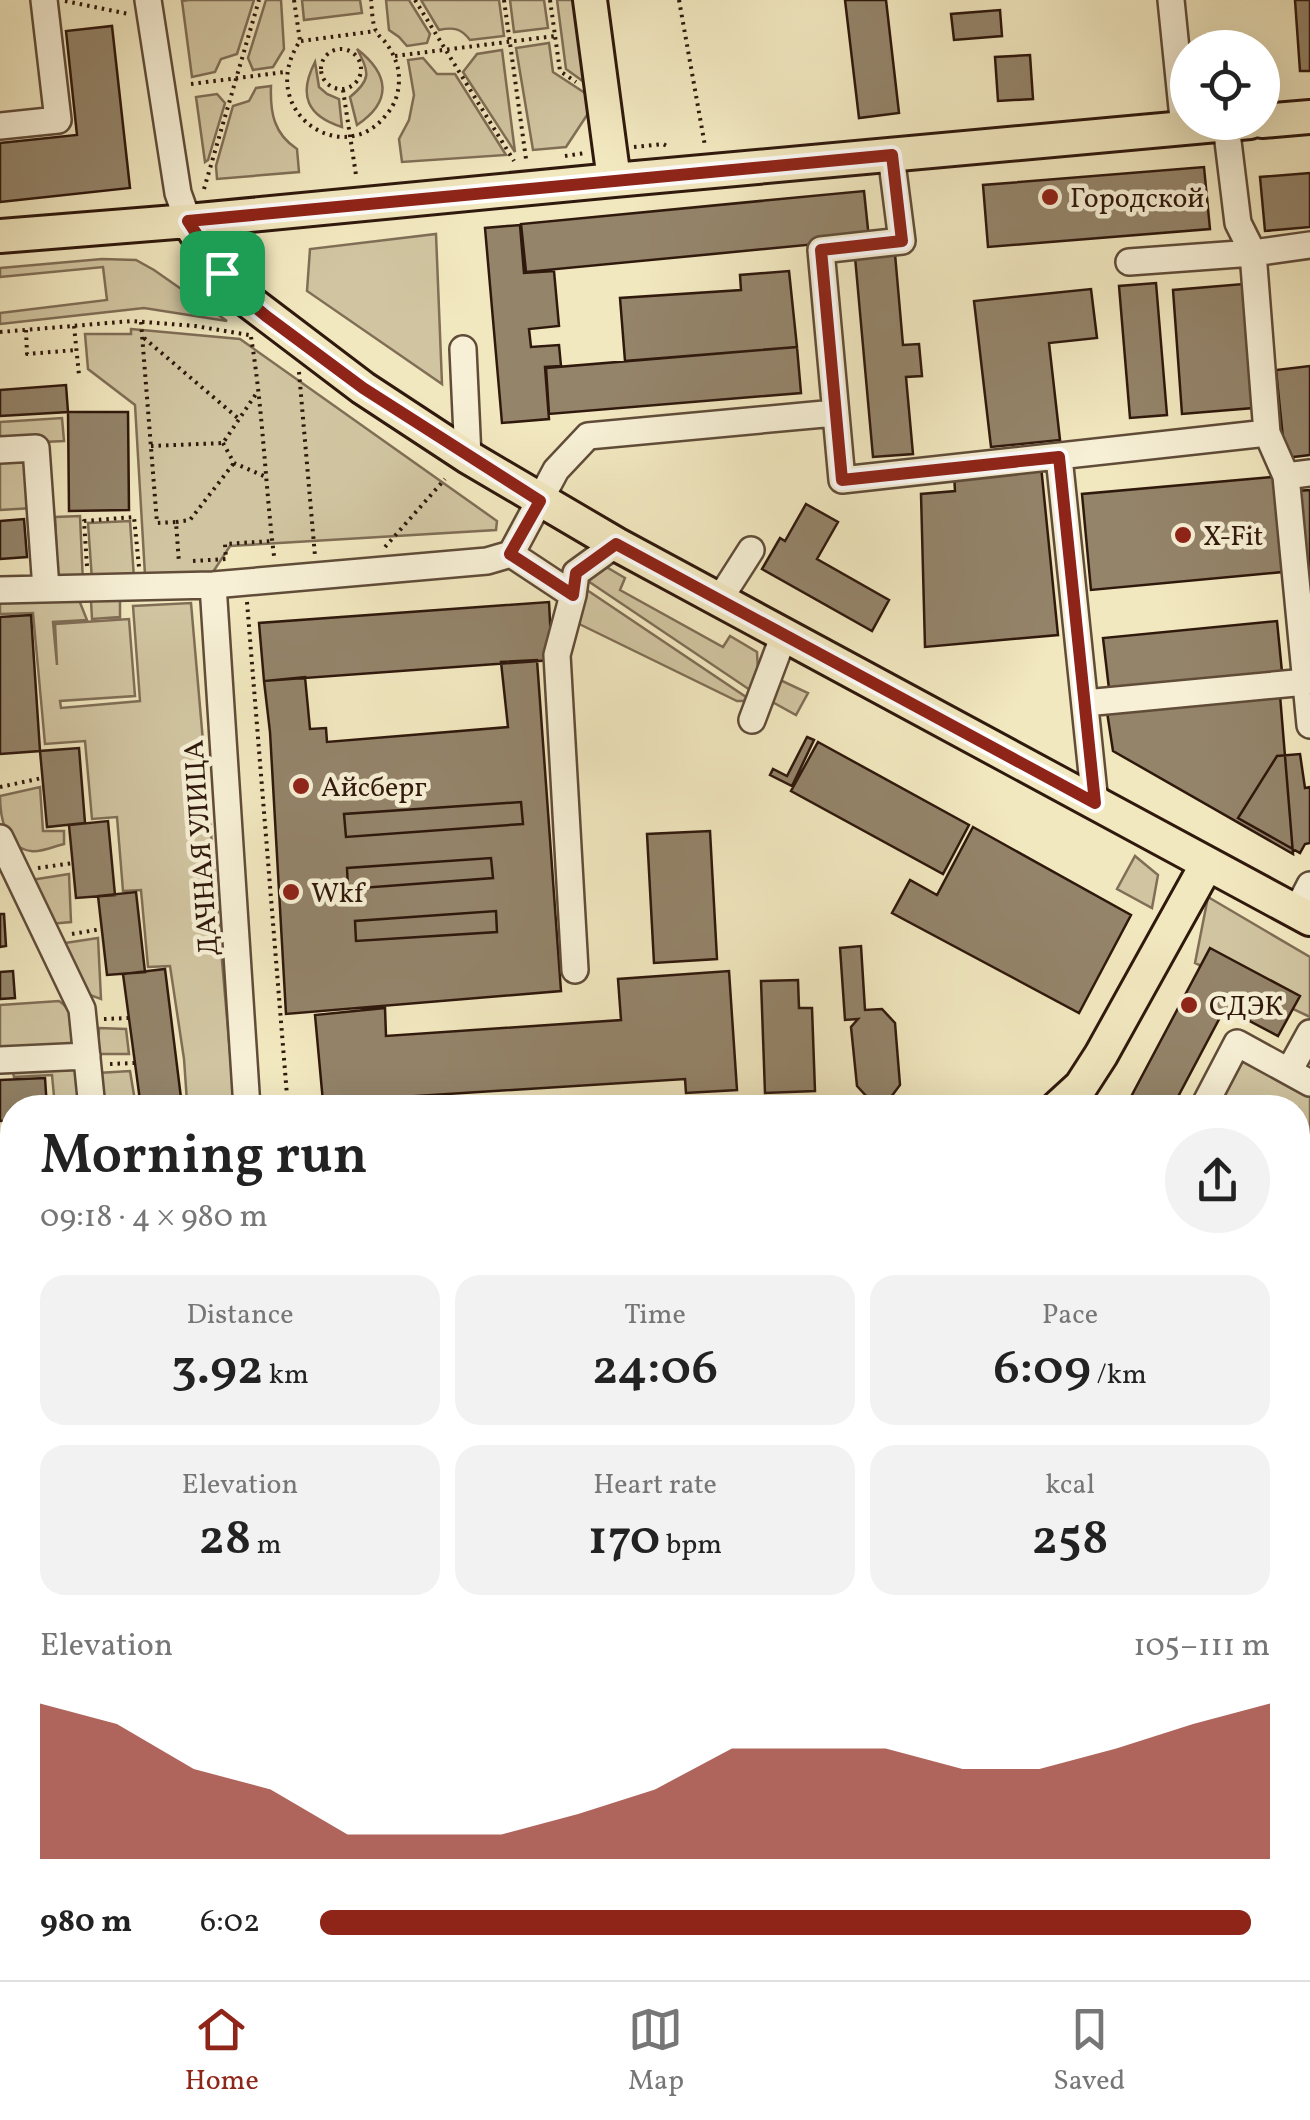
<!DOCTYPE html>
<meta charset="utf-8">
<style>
body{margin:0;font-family:Vollkorn,serif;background:#f2f2f2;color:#222;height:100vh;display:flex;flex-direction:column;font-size:38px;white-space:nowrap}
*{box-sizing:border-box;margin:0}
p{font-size:32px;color:#767676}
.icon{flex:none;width:55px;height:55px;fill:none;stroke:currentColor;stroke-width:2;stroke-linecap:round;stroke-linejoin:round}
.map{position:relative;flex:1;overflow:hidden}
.side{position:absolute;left:0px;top:1095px;width:1310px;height:885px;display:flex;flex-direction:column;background:#fff;border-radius:40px 40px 0 0;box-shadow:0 10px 40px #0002}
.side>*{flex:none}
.tools{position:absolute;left:1170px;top:30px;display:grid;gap:20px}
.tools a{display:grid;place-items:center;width:110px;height:110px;border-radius:50%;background:#fff;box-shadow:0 10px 40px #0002;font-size:50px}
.pin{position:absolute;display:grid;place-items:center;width:85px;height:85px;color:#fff;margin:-42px;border-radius:20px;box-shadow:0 5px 15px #0006}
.round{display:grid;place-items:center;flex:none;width:105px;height:105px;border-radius:52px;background:#f2f2f2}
.overview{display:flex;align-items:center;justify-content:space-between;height:170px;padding:0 40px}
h1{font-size:55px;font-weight:600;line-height:75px}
.stats{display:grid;grid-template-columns:repeat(3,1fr);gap:15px;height:170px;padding:10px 40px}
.stats div{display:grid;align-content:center;border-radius:25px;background:#f2f2f2;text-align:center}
.stats b{font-size:50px;font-weight:600}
.stats small{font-size:28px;font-weight:400}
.stats p{font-size:28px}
.chart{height:280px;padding:20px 40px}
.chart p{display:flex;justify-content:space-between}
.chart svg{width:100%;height:180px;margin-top:10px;fill:#8f2418;opacity:.7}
ul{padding:0 40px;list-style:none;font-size:32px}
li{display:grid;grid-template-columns:160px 120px 1fr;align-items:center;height:75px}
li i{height:25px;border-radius:12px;background:#8f2418}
.menu{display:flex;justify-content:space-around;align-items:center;height:140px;border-top:2px solid #e0e0e0;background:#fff;font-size:28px;color:#767676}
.menu a{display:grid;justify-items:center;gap:5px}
.menu .selected{color:#8f2418}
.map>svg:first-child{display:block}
</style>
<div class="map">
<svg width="1310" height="1980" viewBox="0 0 1310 1980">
<rect width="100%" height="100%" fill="#f2e8c0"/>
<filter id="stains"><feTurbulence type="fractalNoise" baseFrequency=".002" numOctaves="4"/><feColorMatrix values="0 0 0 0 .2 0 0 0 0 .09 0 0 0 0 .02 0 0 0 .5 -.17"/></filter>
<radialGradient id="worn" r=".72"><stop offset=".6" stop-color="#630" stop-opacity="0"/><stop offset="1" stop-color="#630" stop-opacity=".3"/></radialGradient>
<path fill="#d1c5a1" stroke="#806e56" stroke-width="2.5" d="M189 0H254L237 54 221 59 215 72 192 77 182 1Z
M266 0H281L284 49 273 67 253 70 248 58Z
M302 0H360L362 13 304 20Z
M386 0H409L430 34 427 43 407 46 399 37 389 30Z
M421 0H499L504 36 470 40C461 28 453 27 439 30Z
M510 0H544L548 28 514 32Z
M557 0H581L591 87 566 69Z
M549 43 553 72 588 95 591 109 566 147 533 150 516 48Z
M357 49C389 74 393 101 357 125L350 97C371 80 370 72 357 49Z
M502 50 515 152 463 72 477 54Z
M423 58 437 74H455L506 155 402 162 399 139 409 120 414 95 408 60Z
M315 62 319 87 327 94 339 99 342 127C307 116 298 95 315 62Z
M271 86C270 113 274 134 297 149L299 172 217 179 216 166 233 106 249 101 256 88Z
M217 94 225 103 208 160 205 162 196 97Z
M436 234 442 384 307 291 310 249Z
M102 259 136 260 154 270 227 321 144 308 0 324V313L107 300 103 267 0 277V268Z
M131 329 240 339 497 521 496 530 230 546 213 572 145 575 135 405 88 369 85 334H131Z
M62 418 64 441 0 444V422Z
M30 457 33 508 0 510V459Z
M80 516 83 583 58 584 55 517Z
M130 521 134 578 92 580 88 523Z
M601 568H608L625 578 620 590 723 647 730 636 757 652 758 672 750 690 585 579Z
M584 588 746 697 744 701H737L571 620Z
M120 599V617L92 619 91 601Z
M0 600H79L87 620 53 622 57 665 55 624 129 619 135 696 60 701 61 708 140 701 133 606 191 603 234 1099 187 1102 184 1059 170 966 148 967 141 890 123 891 117 817 92 819 85 741 45 744 33 613 0 614Z
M778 679 808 693 796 715 767 699Z
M40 787 43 831H64V844C55 846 40 853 31 851 5 848 0 816 0 796Z
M1135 856 1158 875 1152 908 1117 889Z
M69 874 71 922 50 924 31 880Z
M1208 897 1310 957V1017L1195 963Z
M98 938 101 999 84 993 65 943Z
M59 1001C76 1012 74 1027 73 1046L0 1050V1005Z
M99 1028 126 1029 129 1054H98Z
M1240 1057 1310 1094V1143L1304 1154 1298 1150V1108H1218L1214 1105Z
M11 1064H79L86 1107H55L52 1075 14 1077Z
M130 1071 136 1107H104L98 1073Z
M12 1239V1306H3L0 1240Z
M12 1330V1419L1 1420 0 1331Z
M0 1545 12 1566V1604L0 1584Z
M0 1795H12V1835H0Z
M1298 1840H1310V1893L1298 1894Z
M12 1913V1964L0 1965V1914Z
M774 1969 785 1974 791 1980H590Z"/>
<path fill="#94846a" stroke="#2f180c" stroke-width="2.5" d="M845 0H886L899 113 859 118Z
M1295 0H1310V71H1300Z
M1000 10 1002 36 954 40 951 14Z
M112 26 130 188 0 202V143L77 135 66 31Z
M1030 55 1033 99 998 101 995 57Z
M1204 167 1210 229 988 247 983 185Z
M1310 173V227L1265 231 1260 177Z
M864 191 869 239 526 272 521 224Z
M520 225 524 273 554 271 559 326 529 329 531 347 559 345 561 366 545 367 549 419 502 423 485 228Z
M895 254 903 345 919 344 922 376 906 377 913 454 873 457 855 257Z
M789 271 797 347 625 361 620 298 741 290 740 275Z
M1156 283 1167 415 1130 418 1119 286Z
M1243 284 1253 408 1182 414 1173 290Z
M1091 289 1097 338 1049 343 1060 440 991 447 974 301Z
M797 347 801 393 549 414 546 368Z
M1310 366V455L1285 458 1276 370Z
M66 385 68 412 0 416V390Z
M68 412H128L129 510 69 511Z
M1041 466 1058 635 925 647 921 494 955 491 954 474Z
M1273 477 1282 572 1091 590 1082 494Z
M1310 490V632L1297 491Z
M806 504 838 522 817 559 889 600 872 631 762 569 780 538 785 541Z
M24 519 27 557 0 559V521Z
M549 602 552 660 264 681 259 623Z
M31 615 40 751 0 754V617Z
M1277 621 1282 672 1109 689 1103 638Z
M537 660 561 991 286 1014 270 732 264 681 305 677 310 729 326 728 327 742 508 727 501 662Z
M1280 695 1293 854 1113 751 1107 712Z
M807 737 814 740 792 786 770 775 773 769 787 776Z
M818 742 969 825 943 874 791 791Z
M79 748 85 823 47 827 40 751Z
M1300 754 1305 788 1310 787V843L1305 844 1300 853 1238 818 1277 756Z
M521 802 523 824 346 837 344 814Z
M108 821 115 895 76 898 69 825Z
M973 827 1131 915 1079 1013 892 913 910 880 937 895Z
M710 831 717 959 654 963 647 834Z
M491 858 493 878 348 889 347 868Z
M136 892 145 972 107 975 98 896Z
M496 911 497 932 356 941 355 921Z
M0 914H4L6 946 0 947Z
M861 946 865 1010 882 1009 895 1023 900 1085 891 1097 869 1099 857 1086 851 1027 858 1019 845 1020 840 948Z
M1210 948 1300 996 1278 1036 1225 1008 1172 1108H1125Z
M165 969 182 1106 141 1108 123 974Z
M13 971 15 998 0 999V972Z
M729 971 737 1090 686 1093 685 1079 323 1102 315 1015 385 1008 386 1036 621 1020 618 979Z
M798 980 799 1008H812L815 1091 765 1093 761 981Z
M45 1078 47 1108H12V1120L0 1121V1080Z
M1298 1177 1310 1184V1190L1298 1214Z
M1298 1237 1310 1243V1274L1298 1267Z
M1310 1281V1315L1298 1308Z
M1310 1404V1458L1298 1459V1405Z
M1310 1563V1607L1298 1608V1564Z
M1310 1792V1827H1298V1793Z
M12 1865V1908H0V1866Z"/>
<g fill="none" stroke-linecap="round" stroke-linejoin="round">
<g stroke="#604c39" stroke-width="30">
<path id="minor" d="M148 0 178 193 188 221
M1171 0 1184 128
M0 126 58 120 44 0
M891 155 902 241 821 250 842 480 1267 433 1286 476 1310 473
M1129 262 1253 253 1238 223 1226 125
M463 349 468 457
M1267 433 1253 253 1310 245
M0 450 36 448 46 589
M1059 457 1095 803
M1286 476 1310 725
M511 554 573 595
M213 585 247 1108
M0 590 213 585 487 561 511 554 556 470 588 436 835 413
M719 600 751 550
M1085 703 1306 682
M752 720 784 635
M0 838 82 1009 92 1108
M1296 912 1310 885
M575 970 557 655 573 595 576 573 616 544
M0 1060 87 1056
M1289 1071 1310 1033
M1203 1108 1237 1043 1310 1083
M1298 1160 1310 1167
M0 1336 12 1335
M1298 1491 1310 1490
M0 1499 12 1533
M1298 1543 1310 1542
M1298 1640 1310 1639
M1298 1737 1310 1727
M0 1839H12
M1298 1924 1310 1923
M140 1968 141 1980
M810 1968 811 1980
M273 1980 566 1968"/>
</g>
<g stroke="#2f180c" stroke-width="38">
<path id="major" d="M590 0 614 180
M1262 121 1310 117
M188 221 222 273 247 300 363 388 468 457 616 544 1310 919
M0 236 188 221 614 180 1250 122
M1057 1108 1081 1086 1101 1055 1207 864
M0 1185 12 1184"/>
</g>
<path stroke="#2f180c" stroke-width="4" stroke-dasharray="2.5 5" stroke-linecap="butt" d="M294 0 300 41C254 110 343 171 386 115 395 105 399 93 399 79 399 66 394 54 386 43 383 39 378 36 376 31 372 23 372 9 371 0
M415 0 514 161
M504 0 526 159
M550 0 560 71 576 82
M679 0 705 146
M65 1 129 14
M301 41 376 31
M321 69a20 20 0 1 1 40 0a20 20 0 1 1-40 0Z
M395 56 555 36
M191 84 285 72
M343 90 356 175
M634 147 663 144 669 147
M565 156 585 153
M204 189 259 0
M141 322 157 523 176 522 179 563
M74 326 79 375
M26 330 27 354 76 350
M0 332 132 321 195 326 249 335
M251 337C263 410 265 483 274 556
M144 338 239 419
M299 372 315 556
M223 443 234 463 264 476
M151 446 223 443 258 391
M176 522 190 520 234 463
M385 547 445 479
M193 561 226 559 225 544 272 541
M87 566 84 521 134 517 139 567
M247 602 288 1108
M0 787 42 778
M38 868 73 863
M72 934 102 929
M104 1019 129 1018
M110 1064 135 1063
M1104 1108 1106 1105
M0 1149 12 1148
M0 1225 12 1224
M0 1428 12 1427
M946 1968 948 1980
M229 1980V1968
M842 1980 947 1973"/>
<use href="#minor" stroke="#f7f0d6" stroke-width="25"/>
<use href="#major" stroke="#f2e8c0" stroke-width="32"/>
<path stroke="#2f180c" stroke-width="2.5" d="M1148 1979 1310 1969
M963 1980 1162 1968"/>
</g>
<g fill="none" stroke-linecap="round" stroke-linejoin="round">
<g stroke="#fff" stroke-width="20">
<path id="route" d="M892 155 902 241 821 250 842 480 1059 457 1095 803 616 544 576 573 573 595 510 554 540 501 363 388 266 316 247 300 222 273 188 221Z"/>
</g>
<use href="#route" stroke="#8f2418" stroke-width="12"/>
</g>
<g fill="#8f2418" stroke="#f7f0d6" stroke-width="4">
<circle cx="1050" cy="197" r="10"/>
<circle cx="1183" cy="535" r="10"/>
<circle cx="301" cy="786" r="10"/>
<circle cx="291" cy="892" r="10"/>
<circle cx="1189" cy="1005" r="10"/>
</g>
<g text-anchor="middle" stroke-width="9" stroke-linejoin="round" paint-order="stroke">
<g font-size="28" fill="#2f180c" stroke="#f7f0d6" text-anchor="start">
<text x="1070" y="207">Городской</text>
<text x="1203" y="545">X-Fit</text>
<text x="321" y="796">Айсберг</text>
<text x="311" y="902">Wkf</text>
<text x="1209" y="1015">СДЭК</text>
</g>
<g font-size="28" fill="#2f180c" stroke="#f7f0d6">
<text transform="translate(200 848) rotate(-94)" y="10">ДАЧНАЯ УЛИЦА</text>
</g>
</g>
<rect width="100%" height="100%" filter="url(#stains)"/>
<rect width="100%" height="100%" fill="url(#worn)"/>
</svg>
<div class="tools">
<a><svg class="icon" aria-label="locate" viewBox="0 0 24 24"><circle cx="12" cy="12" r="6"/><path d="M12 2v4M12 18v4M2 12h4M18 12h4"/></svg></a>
</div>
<div class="pin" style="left:222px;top:273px;background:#1e9e55"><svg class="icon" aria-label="arrive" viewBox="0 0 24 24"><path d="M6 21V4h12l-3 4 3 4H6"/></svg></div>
<section class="side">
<div class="overview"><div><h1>Morning run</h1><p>09:18 · 4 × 980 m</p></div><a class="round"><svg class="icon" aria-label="share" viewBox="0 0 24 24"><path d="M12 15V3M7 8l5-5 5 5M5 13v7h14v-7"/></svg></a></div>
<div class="stats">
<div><p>Distance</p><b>3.92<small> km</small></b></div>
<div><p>Time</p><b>24:06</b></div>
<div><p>Pace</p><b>6:09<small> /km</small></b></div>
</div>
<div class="stats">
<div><p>Elevation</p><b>28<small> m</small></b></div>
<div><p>Heart rate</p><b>170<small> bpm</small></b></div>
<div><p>kcal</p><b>258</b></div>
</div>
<div class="chart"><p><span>Elevation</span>105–111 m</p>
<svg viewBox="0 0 160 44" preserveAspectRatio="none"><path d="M0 44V6L10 11L20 22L30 27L40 38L50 38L60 38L70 33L80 27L90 17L100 17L110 17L120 22L130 22L140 17L150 11L160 6V44z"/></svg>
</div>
<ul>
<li><b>980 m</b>6:02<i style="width:98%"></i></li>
</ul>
</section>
</div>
<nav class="menu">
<a class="selected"><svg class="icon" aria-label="home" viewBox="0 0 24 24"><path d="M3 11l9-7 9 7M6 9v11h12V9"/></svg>Home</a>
<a><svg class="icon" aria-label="map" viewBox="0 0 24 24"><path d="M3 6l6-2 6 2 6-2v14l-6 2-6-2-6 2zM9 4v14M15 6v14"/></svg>Map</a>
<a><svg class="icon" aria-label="saved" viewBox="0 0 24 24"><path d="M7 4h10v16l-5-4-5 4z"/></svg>Saved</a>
</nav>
